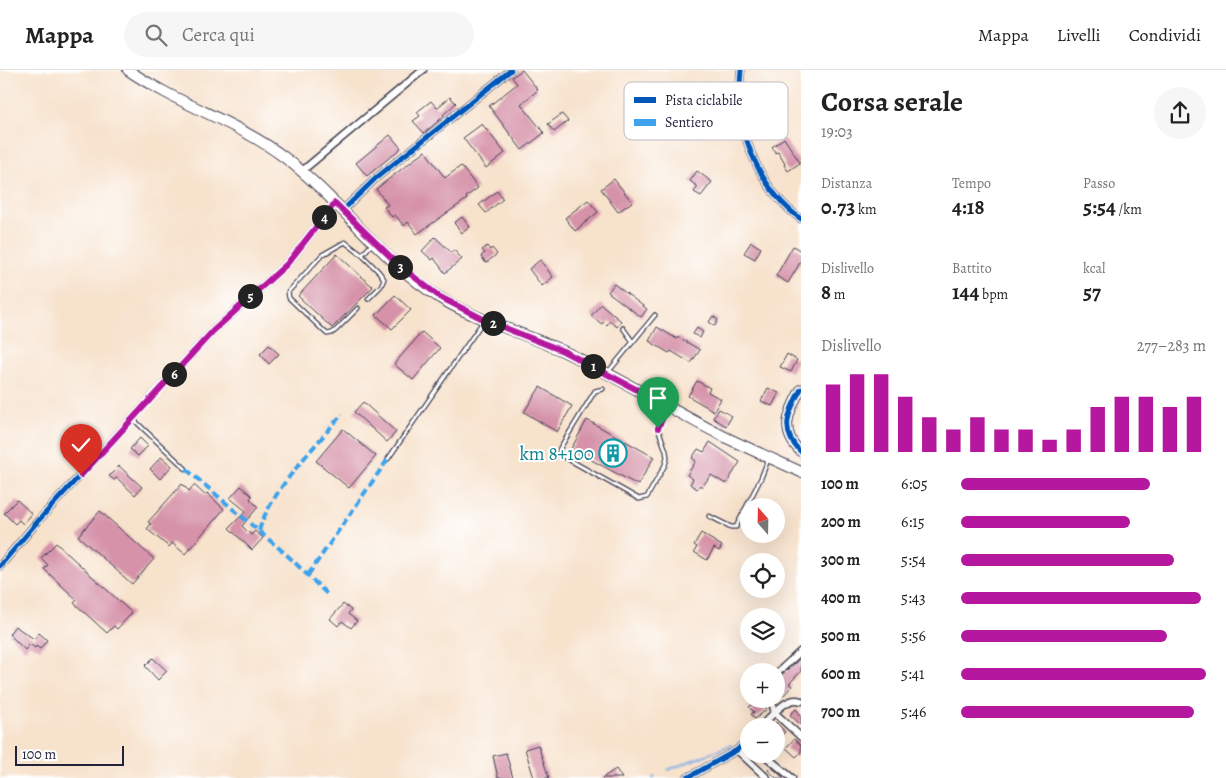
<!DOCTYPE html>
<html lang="it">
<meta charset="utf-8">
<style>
body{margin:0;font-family:Alegreya,serif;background:#f6f6f6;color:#222;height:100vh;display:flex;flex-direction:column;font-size:19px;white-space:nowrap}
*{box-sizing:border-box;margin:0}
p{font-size:16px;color:#767676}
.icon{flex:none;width:28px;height:28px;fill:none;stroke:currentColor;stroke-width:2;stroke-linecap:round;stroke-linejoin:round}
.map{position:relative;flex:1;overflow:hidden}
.side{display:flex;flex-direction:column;background:#fff;width:425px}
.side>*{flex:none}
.needle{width:32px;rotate:340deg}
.controls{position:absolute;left:740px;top:428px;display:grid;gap:10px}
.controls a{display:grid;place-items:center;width:45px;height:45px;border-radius:50%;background:#fff;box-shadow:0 5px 20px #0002;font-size:25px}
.scale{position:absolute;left:15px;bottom:12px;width:109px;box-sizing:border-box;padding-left:5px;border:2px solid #22223b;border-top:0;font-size:14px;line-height:18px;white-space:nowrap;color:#22223b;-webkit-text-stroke:4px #fff;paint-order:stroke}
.pin{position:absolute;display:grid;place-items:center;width:42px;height:42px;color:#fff;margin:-51px -21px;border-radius:50% 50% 50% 0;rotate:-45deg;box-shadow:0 0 5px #0007}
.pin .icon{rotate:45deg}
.km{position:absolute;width:25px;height:25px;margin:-12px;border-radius:50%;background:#222;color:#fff;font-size:14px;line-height:25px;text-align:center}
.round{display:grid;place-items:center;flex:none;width:52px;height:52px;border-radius:26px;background:#f6f6f6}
.head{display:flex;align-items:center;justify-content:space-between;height:85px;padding:0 20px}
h1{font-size:28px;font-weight:700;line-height:38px}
.figures{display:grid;grid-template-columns:repeat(3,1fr);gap:8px;height:85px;padding:5px 20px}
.figures div{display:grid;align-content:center}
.figures b{font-size:21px;font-weight:700}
.figures small{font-size:14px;font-weight:400}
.figures p{font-size:14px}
.chart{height:140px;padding:10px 20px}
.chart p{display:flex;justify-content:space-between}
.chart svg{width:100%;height:90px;margin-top:5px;stroke:#b5179e;stroke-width:6}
ul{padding:0 20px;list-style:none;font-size:16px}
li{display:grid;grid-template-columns:80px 60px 1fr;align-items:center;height:38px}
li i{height:12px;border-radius:6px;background:#b5179e}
header{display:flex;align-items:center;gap:30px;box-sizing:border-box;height:70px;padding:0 25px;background:#fff;border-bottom:1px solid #e0e0e0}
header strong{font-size:24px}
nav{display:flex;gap:28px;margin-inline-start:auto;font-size:18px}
.search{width:350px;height:45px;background:#f6f6f6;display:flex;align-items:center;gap:12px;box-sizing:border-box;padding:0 18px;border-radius:28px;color:#767676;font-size:19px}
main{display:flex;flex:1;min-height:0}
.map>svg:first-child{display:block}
</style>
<header>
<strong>Mappa</strong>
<div class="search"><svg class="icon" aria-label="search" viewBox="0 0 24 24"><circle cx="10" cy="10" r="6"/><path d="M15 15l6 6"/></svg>Cerca qui</div>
<nav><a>Mappa</a><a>Livelli</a><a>Condividi</a></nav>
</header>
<main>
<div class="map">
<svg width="801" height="708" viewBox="0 0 801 708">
<rect width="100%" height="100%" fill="#fff"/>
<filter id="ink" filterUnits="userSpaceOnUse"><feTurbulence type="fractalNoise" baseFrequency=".02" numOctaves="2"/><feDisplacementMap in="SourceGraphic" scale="10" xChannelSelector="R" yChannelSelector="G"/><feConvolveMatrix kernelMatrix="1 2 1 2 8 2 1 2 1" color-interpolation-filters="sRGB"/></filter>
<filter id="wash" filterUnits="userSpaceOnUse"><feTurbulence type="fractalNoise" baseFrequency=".0096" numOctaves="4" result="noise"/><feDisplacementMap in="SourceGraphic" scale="20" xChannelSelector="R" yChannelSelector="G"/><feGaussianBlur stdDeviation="1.12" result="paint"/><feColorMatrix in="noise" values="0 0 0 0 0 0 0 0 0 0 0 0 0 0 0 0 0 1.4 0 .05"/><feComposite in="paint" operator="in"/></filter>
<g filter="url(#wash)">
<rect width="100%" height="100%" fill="#f7e2cc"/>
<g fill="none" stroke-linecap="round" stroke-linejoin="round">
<path stroke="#7bade6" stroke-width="2" d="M668 700 731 675
M653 708 654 707"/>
</g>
<g id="blocks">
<path fill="#d592a9" d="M522 0 538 20 521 34 544 63 522 80 489 36 517 14 512 7Z
M450 27 456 33 443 45 444 46 424 63 413 51 420 46 417 42 431 31 437 38Z
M562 44 568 51 554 62 548 54Z
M482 54 505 83 486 98 463 68Z
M390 65 401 78 367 106 356 93Z
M784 68 800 93 788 101 784 95 785 94 778 82 776 83 772 77Z
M425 81 445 108 461 96 478 118 466 127 467 129 417 164 408 152 404 156 395 145 392 147 384 137 388 135 376 119Z
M697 101 712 112 701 126 694 122 698 117 690 111Z
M614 109 632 132 618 142 601 119Z
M497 121 503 129 486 143 479 135Z
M588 130 598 142 575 161 565 148Z
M462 147 470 157 462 163 454 153Z
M435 167 451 182 454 180 462 189 445 203 434 188 432 190 422 181Z
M751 172 761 178 755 189 744 183Z
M487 176 490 180 492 178 497 184 486 193 481 186 485 183 482 180Z
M793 176 801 181V191L788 213 776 206Z
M337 184 373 217 332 258 298 226Z
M540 190 553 207 542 216 529 199Z
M614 214 647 239 641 247 608 222Z
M395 225 411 240 392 259 376 245Z
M601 234 621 251 617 257 610 251 607 255 604 252 602 254 591 246Z
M713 246 718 250 715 256 709 252Z
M657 257 677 269 678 267 700 280 691 293 671 281 669 283 649 271Z
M697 258 703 262 700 268 693 264Z
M422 262 440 278 413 310 394 294Z
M269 275 279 284 269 294 260 284Z
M787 284 797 290 791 302 780 297Z
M697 311 710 318 708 322 721 329 714 341 688 326Z
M540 317 572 336 557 362 524 342Z
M768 318 779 323 772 336 761 331Z
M363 332 396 362 387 372 354 342Z
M719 339 732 346 726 356 713 348Z
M587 350 654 387 638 415 571 379Z
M343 359 376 386 349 418 316 391Z
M140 368 148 376 138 386 130 379Z
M710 372 740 392 726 414 711 405 702 417 700 415 697 419 690 414 693 409 687 405 696 391 692 388 698 379 704 382Z
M161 387 172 396 160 409 150 399Z
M119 396 142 417 135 425 117 408 114 410 109 406Z
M182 414 189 421 194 415 205 425 207 423 224 439 185 484 172 473 169 477 147 459 151 454 148 452Z
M241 416 252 426 250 429 258 437 242 456 251 465 255 461 263 468 252 480 229 458 246 441 230 428Z
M17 430 32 444 23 454 19 450 15 454 4 443Z
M100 441 154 489 132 514 78 466Z
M701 463 722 476 719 481 714 478 707 490 694 482 697 477 694 475Z
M56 473 132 543 117 559 114 556 107 563 74 533 77 530 44 499 48 495 41 488Z
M343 534 351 540 348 544 357 551 351 558 342 551 338 556 330 549Z
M15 556 34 569 39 563 47 570 40 579 36 576 35 578 30 574 25 580 9 564Z
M153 588 167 601 158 610 145 596Z
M801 588V601L789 614 792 616 783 626 776 619V609Z
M759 629 767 639 755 649 751 644 754 642 749 637Z
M796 639 801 645V655L790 645Z
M776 652 785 662 776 670Z
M794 669 801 675V682L796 687 786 678Z
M538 675 549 708H534L525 679Z
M506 683 513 708H498L493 686Z
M771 697 784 708H776L768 700Z
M616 699 622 708H602Z"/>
</g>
</g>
<g filter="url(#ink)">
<use href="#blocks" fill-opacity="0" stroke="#423f51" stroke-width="1"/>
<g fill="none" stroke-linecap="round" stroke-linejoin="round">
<g stroke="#423f51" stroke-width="5.5">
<path id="service" d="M362 185 379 202 384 209 381 216 368 229
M358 238 336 260 332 263 327 264 289 228 288 222 322 185 345 172 362 185 372 174
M623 258 633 272
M609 301 655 245
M603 319 595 321 560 378 559 384 639 429 647 427 665 395 667 388 666 381 658 358 666 339
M133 349 186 399
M388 389 484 250
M709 446 731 457H736L761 408 768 390"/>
</g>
<g stroke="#423f51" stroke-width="9">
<path id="minor" d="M741 0C740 12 739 23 740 35 743 78 766 124 801 149
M302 101 423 0
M342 141 376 108 511 0
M0 496 38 451 213 261 287 194 335 133
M776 604 801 581
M771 629 775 643
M775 643 801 667
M761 656C771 647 787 625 801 631
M737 680 767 708
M763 684 792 708
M687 708 737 680 749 668"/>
</g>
<g stroke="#423f51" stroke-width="11">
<path id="tertiary" d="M801 319C788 342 779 362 801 382"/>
</g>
<g stroke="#423f51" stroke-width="12">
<path id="primary" d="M128 0C177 34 236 51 284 87 340 129 380 190 440 228 480 252 526 263 567 283 622 309 674 342 729 369 752 380 777 391 801 402"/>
</g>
<use href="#service" stroke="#fff" stroke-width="3"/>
<use href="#minor" stroke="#fff" stroke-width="6"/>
<use href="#tertiary" stroke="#fff" stroke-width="9"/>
<use href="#primary" stroke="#fff" stroke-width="10"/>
<path stroke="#3ea2ec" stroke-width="4" stroke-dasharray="8 4" stroke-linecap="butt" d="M186 399 287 485 329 526
M259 461C270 421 316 376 342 344
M308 505 388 389"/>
<g stroke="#fff" stroke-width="8">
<path id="cycleway" d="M741 0C740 12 739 23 740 35 743 78 766 124 801 149
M342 141 376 108 511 0
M801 319C788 342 779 362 801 382
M0 496 38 451 213 261 287 194 335 133
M687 708 737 680 749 668"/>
</g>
<use href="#cycleway" stroke="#0057b8" stroke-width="5"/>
</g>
</g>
<g fill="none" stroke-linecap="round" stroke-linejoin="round" filter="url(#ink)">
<g stroke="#fff" stroke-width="10">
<path id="route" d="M81 405 213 261 287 194 335 133 400 196 440 227 485 250 563 281 668 336 658 358"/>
</g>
<use href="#route" stroke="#b5179e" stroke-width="6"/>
</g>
<defs>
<g id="building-ring" transform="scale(1.4375)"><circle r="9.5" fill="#fff" stroke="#0f9aa8" stroke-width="1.5"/><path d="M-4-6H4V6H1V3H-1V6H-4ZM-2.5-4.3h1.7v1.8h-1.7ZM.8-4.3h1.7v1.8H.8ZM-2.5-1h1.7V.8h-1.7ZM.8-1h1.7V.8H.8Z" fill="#0f9aa8"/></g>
</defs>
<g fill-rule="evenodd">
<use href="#building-ring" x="613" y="383"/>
</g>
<g text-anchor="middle" stroke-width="4" stroke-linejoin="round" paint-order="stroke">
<g font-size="19" fill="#0d838f" stroke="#fff" text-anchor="end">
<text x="594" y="390">km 8+100</text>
</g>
</g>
<rect x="624" y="12" width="164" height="58" rx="8" fill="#fff" stroke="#bdbdc4" stroke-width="1"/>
<rect x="634" y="27" width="22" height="6" fill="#0057b8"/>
<rect x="634" y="49" width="22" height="7" fill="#3ea2ec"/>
<g font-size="14" fill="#22223b">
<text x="665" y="35">Pista ciclabile</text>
<text x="665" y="57">Sentiero</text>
</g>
</svg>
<div class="controls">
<a><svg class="needle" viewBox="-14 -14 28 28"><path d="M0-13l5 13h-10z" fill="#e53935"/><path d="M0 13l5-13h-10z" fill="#767676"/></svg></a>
<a><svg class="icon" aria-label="locate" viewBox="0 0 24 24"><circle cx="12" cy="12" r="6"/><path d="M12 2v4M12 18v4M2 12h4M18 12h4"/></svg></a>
<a><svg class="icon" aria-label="layers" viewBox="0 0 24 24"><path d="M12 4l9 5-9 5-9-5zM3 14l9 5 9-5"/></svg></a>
<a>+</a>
<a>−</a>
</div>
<div class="scale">100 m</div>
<div class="pin" style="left:658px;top:358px;background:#1e9e55"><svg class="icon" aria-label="arrive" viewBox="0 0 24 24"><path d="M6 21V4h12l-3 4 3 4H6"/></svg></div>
<div class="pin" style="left:81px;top:405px;background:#d93025"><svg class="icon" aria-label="check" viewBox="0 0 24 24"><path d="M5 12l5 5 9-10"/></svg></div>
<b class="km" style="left:593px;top:296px">1</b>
<b class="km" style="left:493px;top:253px">2</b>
<b class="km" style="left:400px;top:197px">3</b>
<b class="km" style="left:324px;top:147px">4</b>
<b class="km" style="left:250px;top:226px">5</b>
<b class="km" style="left:174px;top:304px">6</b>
</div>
<section class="side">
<div class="head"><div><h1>Corsa serale</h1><p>19:03</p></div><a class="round"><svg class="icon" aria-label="share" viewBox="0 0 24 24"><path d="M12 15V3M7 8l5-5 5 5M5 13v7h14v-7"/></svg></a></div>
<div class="figures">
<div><p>Distanza</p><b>0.73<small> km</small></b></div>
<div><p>Tempo</p><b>4:18</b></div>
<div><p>Passo</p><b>5:54<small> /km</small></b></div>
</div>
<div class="figures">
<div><p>Dislivello</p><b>8<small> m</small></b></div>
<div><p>Battito</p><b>144<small> bpm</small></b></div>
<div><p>kcal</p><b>57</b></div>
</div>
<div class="chart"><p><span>Dislivello</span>277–283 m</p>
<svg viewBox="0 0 160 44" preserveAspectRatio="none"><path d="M5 44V11M15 44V6M25 44V6M35 44V17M45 44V27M55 44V33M65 44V27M75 44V33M85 44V33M95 44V38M105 44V33M115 44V22M125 44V17M135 44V17M145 44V22M155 44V17"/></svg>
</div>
<ul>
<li><b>100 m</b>6:05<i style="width:77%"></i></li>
<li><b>200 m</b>6:15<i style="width:69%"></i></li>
<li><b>300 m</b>5:54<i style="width:87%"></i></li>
<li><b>400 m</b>5:43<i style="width:98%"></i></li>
<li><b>500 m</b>5:56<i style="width:84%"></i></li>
<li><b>600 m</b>5:41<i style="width:100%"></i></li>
<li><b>700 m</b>5:46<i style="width:95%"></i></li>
</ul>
</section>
</main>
